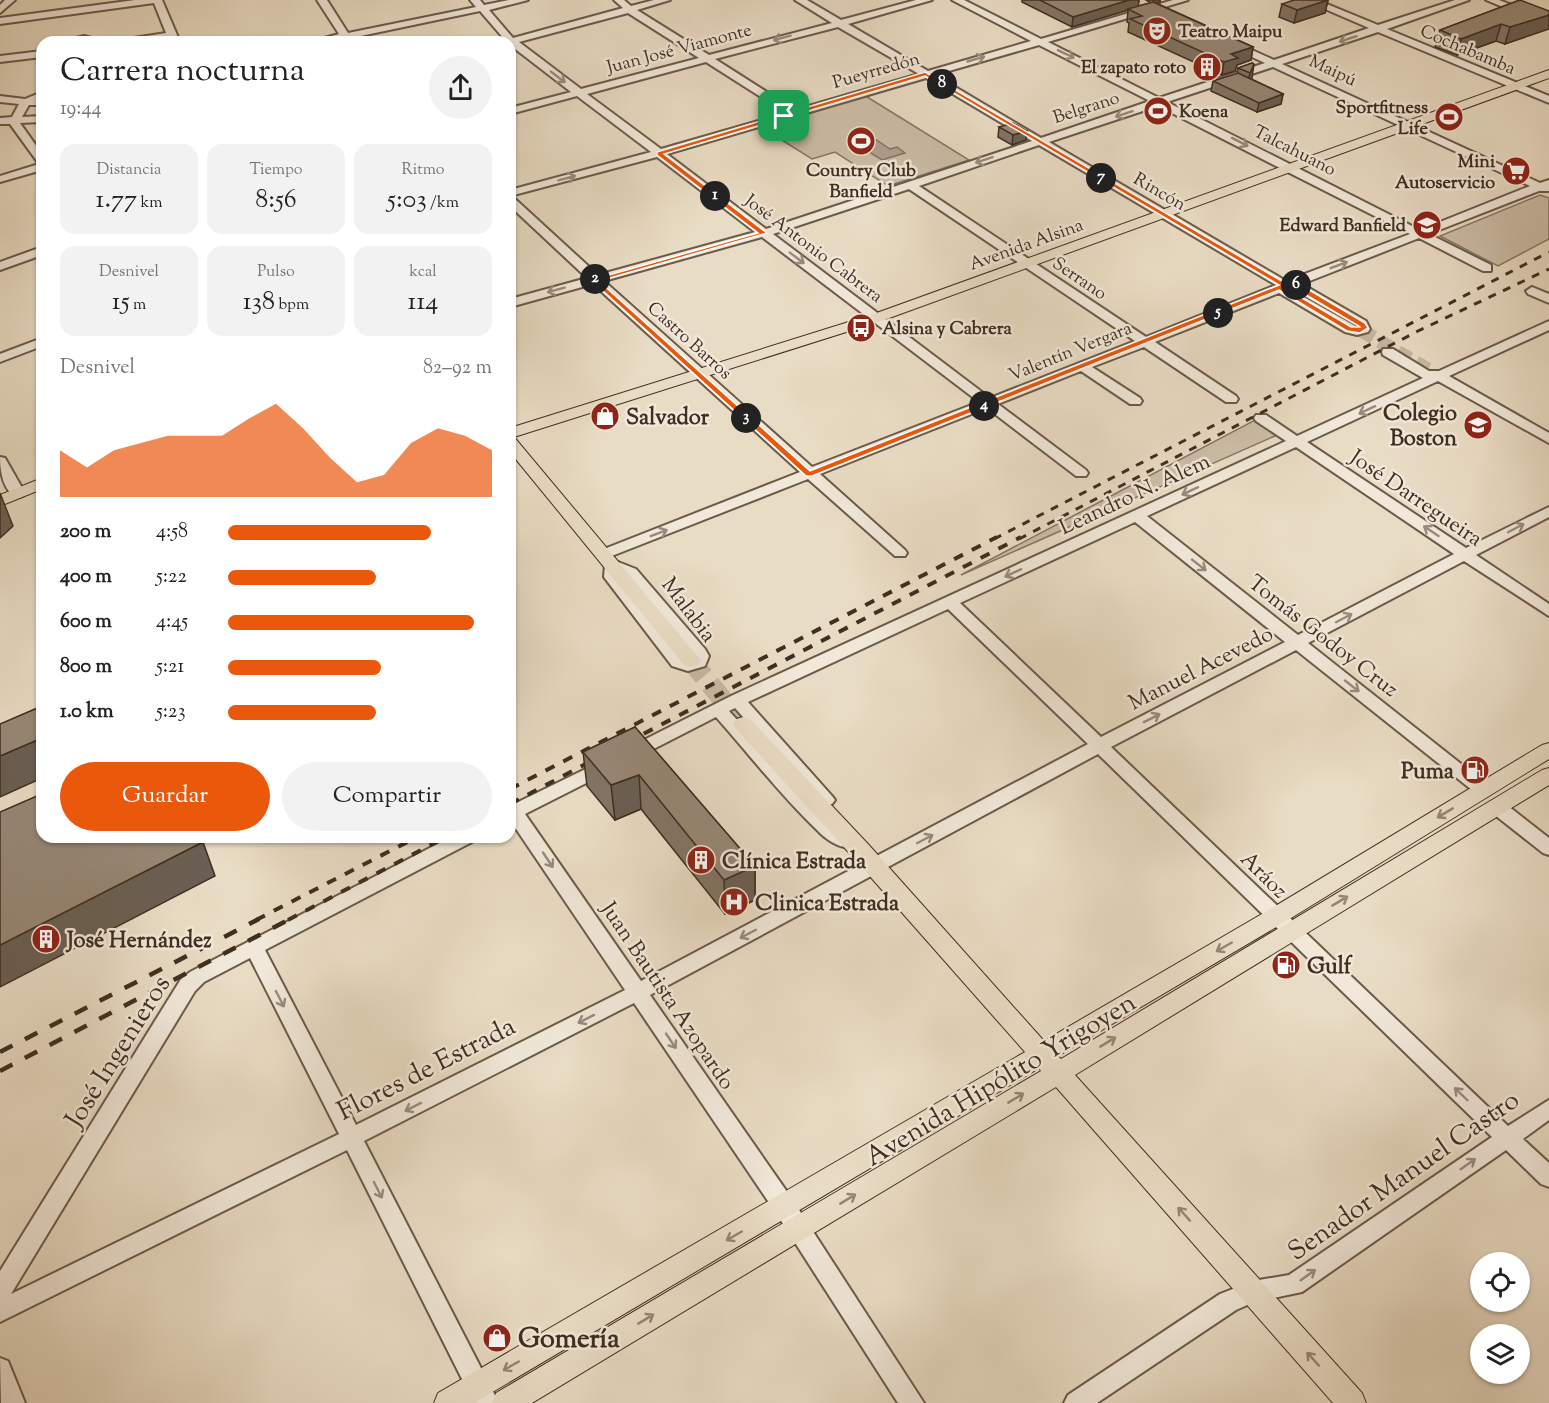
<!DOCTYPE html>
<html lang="es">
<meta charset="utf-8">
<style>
body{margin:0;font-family:"Sorts Mill Goudy",serif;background:#f2f2f2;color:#222;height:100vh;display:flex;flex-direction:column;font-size:22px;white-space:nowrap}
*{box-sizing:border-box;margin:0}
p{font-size:20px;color:#767676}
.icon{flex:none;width:33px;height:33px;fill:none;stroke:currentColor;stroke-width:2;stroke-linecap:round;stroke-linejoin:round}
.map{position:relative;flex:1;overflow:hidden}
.panel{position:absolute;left:36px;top:36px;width:480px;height:807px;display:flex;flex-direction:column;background:#fff;border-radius:18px;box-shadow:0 2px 4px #0004}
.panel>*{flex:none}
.tools{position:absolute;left:1470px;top:1252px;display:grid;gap:12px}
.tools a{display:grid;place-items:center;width:60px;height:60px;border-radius:50%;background:#fff;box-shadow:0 2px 4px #0004;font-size:30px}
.pin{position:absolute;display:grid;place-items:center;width:51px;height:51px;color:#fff;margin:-26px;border-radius:12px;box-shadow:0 3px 9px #0006}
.km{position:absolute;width:30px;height:30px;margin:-15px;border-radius:50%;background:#222;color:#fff;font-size:16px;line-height:30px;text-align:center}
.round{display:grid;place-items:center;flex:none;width:63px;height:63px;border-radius:32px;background:#f2f2f2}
.summary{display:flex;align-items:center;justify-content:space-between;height:102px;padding:0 24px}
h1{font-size:33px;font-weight:600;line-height:45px}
.figures{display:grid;grid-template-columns:repeat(3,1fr);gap:9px;height:102px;padding:6px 24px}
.figures div{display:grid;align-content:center;border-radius:15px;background:#f2f2f2;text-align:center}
.figures b{font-size:26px;font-weight:600}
.figures small{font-size:16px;font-weight:400}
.figures p{font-size:16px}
.chart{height:168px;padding:12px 24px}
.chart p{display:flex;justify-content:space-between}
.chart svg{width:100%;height:108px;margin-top:6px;fill:#ea580c;opacity:.7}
.cta{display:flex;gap:12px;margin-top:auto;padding:12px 24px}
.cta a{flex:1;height:69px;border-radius:36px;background:#ea580c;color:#fff;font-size:24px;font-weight:600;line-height:69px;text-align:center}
.cta a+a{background:#f2f2f2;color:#222}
ul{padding:0 24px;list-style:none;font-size:20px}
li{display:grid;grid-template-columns:96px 72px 1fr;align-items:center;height:45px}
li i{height:15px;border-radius:8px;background:#ea580c}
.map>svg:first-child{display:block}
</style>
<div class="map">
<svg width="1549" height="1403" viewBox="0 0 1549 1403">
<rect width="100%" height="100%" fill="#e9dcc4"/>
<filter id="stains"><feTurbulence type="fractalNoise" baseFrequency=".00333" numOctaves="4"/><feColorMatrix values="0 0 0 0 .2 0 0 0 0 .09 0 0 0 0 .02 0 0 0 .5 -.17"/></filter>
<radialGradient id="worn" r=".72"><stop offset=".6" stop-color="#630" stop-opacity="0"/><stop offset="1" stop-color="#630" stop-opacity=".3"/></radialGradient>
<path fill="#ccbea8" stroke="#867664" stroke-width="1.5" d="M864 95 969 160 888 186 835 152 812 159 777 137 786 133 770 124Z
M1540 195 1549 198V239L1498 266 1440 236Z
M1255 420 1277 435 961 575Z"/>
<path fill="#afa18d" stroke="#827362" stroke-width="1.5" d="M869 135 890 149 897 147 905 153 882 160 851 141Z"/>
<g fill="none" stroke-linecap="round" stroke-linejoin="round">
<path stroke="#c7b9a3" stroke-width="14" stroke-dasharray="14 7" stroke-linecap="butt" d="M1289 288 1434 373"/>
<path stroke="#c7b9a3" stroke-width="20" stroke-dasharray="20 10" stroke-linecap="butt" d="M691 661 743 724"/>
<g stroke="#6a5a4a" stroke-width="4">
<path id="minor" d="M5 0H15L0 13V5Z
M135 0H162L180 42H170L169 38 146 42H122L127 39 166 33 154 3 0 24V18Z
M317 0H327L348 33 476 7 470 0H480L484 5 509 0H528L489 10 513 38 623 8 614 0H624L631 6 654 0H670L637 10 709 55 832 23 795 0H807L841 20 916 0H932L848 24 928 71 1031 41 952 0H964L1041 39 1173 0H1188L1048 42 1159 98 1265 63 1228 46V42H1234L1274 60 1369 28 1304 0H1317L1378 25 1455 0H1469L1387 29 1549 96V103L1378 32 1282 64 1540 183 1549 180V191H1539L1429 234 1491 265V271H1483L1419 238 1302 284 1366 321 1370 329 1368 332 1357 335 1345 332 1279 293 1155 342 1236 396 1238 399 1236 402H1226L1144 347 1092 367 1140 398 1142 401 1140 404H1130L1081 371 998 404 1086 470 1088 473 1086 476H1076L987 408 820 474 905 550 907 553 905 556H895L808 479 604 559 599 557 597 554 599 551 800 472 593 284 510 307V299L587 278 510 206V197L514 198 598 275 755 232 657 157 510 196V190L651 152 577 96 510 114V108L571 92 510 45V42H504L505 40 480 11 351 38 354 42H344L342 39 310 42 339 34ZM628 13 699 58 581 89 519 42ZM838 27 919 74 795 110 715 59ZM1039 45 1150 101 1041 138 935 75ZM706 62 786 113 661 149 587 94ZM1273 67 1530 186 1420 230 1167 102ZM926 78 1032 141 766 229 667 154ZM1158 106 1410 234 1286 281 1049 142ZM1039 145 1276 285 1146 337 919 186ZM909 189 1135 341 990 398 773 234ZM762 237 979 402 812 467 604 281ZM1294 290 1357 326V327L1293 291Z
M1486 0H1499L1549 20V26Z
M84 36 106 42H60Z
M42 51V57L0 62V56Z
M42 92V99L38 101 40 103 39 105H29L22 117 42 116V122L20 123 42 154V170L0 182V176L39 164 10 124H0V118L12 117 19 104 0 102V96L25 99Z
M42 247V255L0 270V262Z
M1532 287 1549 294V303L1528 294 1526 291Z
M1549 321V330L1449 376 1549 433V443L1438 381 1307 442 1466 548 1549 507V517L1476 555 1549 604V616L1464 561 1308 643 1489 786 1492 790 1489 794 1483 796 1477 794 1296 650 1111 747 1508 1126 1549 1100V1120L1523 1139 1549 1163V1187L1541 1184 1506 1150 1302 1292 1254 1302 1236 1310 1097 1403H1064L1068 1395 1220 1294 1253 1281 1289 1275 1492 1137 1098 754 650 995 792 1199 924 1403H898L776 1213 634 1003 364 1141 499 1403H474L347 1150 0 1322V1271L181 979 190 972 451 837H475L472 842 265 950 356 1125 625 990 510 820V806L600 762H612L615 766 612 770 525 814 641 981 1088 744 948 609 748 702 832 796 835 800 832 804 826 806 820 804 735 708 729 711 830 822 853 837 856 842 853 847C841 850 825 839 817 830 782 797 749 754 716 717L638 757H626L623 753 626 749 731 696 1286 441 1256 421 1254 418 1256 415H1266L1297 436 1423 378 1383 355 1382 352 1383 349H1393L1429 371H1439ZM1296 447 1454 554 1298 635 1147 516ZM1135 522 1285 642 1101 737 960 603ZM250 958 339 1134 11 1294 195 991 204 982Z
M42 338V346L0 362V354Z
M0 457 5 458 25 493 23 496 18 497C3 493 0 470 0 457Z
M613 560 636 569 705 649 709 656 705 666 688 671 672 666 604 577 605 565ZM620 573 626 575 693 656 692 659 684 658 620 577Z
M1497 801 1503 802 1549 838V855L1543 853 1491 812 1488 807 1491 802Z
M0 1358 8 1361 25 1403H1Z"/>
</g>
<g stroke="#3f2e21" stroke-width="2">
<path id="major" d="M1549 70V78L881 321 514 437 698 657 701 661 698 665 691 667 684 665 510 452V428L871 315Z
M42 478V489L0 506V495Z
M743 717 750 719 868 844 1044 1041 1267 911 1542 745 1549 743V759L1283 923 1058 1056 1061 1059 1542 770 1549 768V785L1075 1075 1362 1393 1366 1403H1333L1056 1087 532 1403H492L496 1393 1041 1071 1039 1068 474 1403H434L438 1393 1025 1052 852 856 736 729 733 724 736 719Z"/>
</g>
<use href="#minor" fill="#f1e8d9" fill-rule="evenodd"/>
<use href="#major" fill="#e9dcc4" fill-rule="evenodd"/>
<path stroke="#3f2e21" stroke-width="3" stroke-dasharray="8 8" stroke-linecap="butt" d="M994 539 1549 252
M1019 539 1418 331 1549 269"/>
<path stroke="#3f2e21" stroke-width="4" stroke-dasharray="10 10" stroke-linecap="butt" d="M626 743 1021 537
M510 789 997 537
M510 804 599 757
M256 920 417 837
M288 920 446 837"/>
<path stroke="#3f2e21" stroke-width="4.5" stroke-dasharray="14 14" stroke-linecap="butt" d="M0 1052 259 919
M0 1071 290 919"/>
</g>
<path fill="#827565" stroke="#3f2e21" stroke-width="1.5" d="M1022 0H1139L1138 6 1151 3 1146 0H1160V2L1156 3 1253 47 1251 60 1237 65 1235 71 1222 75 1128 32 1129 23 1127 22 1128 10 1072 27 1022 2Z
M1328 0 1325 13 1294 23 1279 17 1282 4Z
M1520 0 1505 44 1496 41 1457 55 1435 47 1440 30Z
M1252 63 1251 79 1283 94 1281 104 1257 112 1211 91 1213 81 1237 74 1238 68Z
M999 127 1027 131 1026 140 1012 145 998 137Z
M635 727 755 866V900L725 914 641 809 615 820 587 786 583 752Z"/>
<path fill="#6a5f53" stroke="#3f2e21" stroke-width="1.5" d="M1129 0H1139L1138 7 1128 9V10L1072 27 1073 17Z
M1154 0H1160V2L1153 4Z
M1328 0 1325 13 1294 23 1297 10Z
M1549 15V29L1505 44 1510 27Z
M1501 24 1496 41 1457 55 1461 39Z
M1253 47 1251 60 1237 65 1235 71 1222 75 1224 62 1231 54Z
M1254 64 1252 78 1247 87 1250 73Z
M1283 94 1281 104 1257 112 1259 103Z
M1027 131 1026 140 1012 145 1013 135Z
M0 493 13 526 0 538Z
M42 738V778L0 797V756Z
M639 775 641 809 615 820 611 785Z
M203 842 215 876 0 987V945Z
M755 866V900L725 914 724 880Z"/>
<path fill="#978876" stroke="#3f2e21" stroke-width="1.5" d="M1040 0H1129L1073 17Z
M1294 0H1328L1297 10 1282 4Z
M1520 0 1549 11V15L1510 27 1501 24 1461 39 1440 30Z
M1153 2 1253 47 1231 54 1238 58 1224 62 1130 19 1142 16 1128 9Z
M1252 63 1254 64 1250 73 1238 68Z
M1238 73 1283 94 1259 103 1213 81Z
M1013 123 1027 131 1013 135 999 127Z
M42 706V738L0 756V724Z
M635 727 755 866 724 880 639 775 611 785 583 752Z
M37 796 42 804V837H199L203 842 0 945V812Z"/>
<defs><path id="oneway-shaft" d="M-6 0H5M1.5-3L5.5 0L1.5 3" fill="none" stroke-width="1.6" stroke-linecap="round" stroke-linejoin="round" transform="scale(1.5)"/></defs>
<g stroke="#988b7d">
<use href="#oneway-shaft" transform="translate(782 38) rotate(165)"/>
<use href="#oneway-shaft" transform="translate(1348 39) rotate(162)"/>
<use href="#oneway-shaft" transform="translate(1066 54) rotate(26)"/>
<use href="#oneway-shaft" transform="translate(976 59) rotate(-16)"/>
<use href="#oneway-shaft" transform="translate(558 77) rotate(37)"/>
<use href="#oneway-shaft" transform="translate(1124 114) rotate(162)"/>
<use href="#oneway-shaft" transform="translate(1240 142) rotate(27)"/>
<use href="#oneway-shaft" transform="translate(984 160) rotate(161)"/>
<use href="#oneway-shaft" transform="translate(567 178) rotate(-15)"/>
<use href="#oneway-shaft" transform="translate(797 258) rotate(37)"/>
<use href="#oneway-shaft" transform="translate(1339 265) rotate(-21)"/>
<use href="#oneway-shaft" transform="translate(556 290) rotate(165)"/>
<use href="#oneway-shaft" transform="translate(1367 410) rotate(155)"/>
<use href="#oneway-shaft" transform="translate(1190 491) rotate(155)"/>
<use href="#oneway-shaft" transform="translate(1516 528) rotate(-28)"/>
<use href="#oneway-shaft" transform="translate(1431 531) rotate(-146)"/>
<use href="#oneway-shaft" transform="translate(659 533) rotate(-21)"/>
<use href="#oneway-shaft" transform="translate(1199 565) rotate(38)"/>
<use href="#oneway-shaft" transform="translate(1013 573) rotate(155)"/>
<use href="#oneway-shaft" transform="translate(1344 618) rotate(-28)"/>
<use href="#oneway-shaft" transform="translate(1352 686) rotate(38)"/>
<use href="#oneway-shaft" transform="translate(1152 718) rotate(-27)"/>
<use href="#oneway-shaft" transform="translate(925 839) rotate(-28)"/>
<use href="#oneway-shaft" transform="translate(548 860) rotate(56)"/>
<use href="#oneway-shaft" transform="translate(748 934) rotate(152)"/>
<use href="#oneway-shaft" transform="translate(280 999) rotate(63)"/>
<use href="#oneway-shaft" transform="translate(586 1019) rotate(153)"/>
<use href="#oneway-shaft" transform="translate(671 1041) rotate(56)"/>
<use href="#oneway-shaft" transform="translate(1461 1094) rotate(-136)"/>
<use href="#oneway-shaft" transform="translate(413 1107) rotate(153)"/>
<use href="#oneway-shaft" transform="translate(1468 1164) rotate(-35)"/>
<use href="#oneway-shaft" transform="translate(378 1190) rotate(63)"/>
<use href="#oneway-shaft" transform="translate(1308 1275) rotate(-35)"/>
</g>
<g stroke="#948572">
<use href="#oneway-shaft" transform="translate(1445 813) rotate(149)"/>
<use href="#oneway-shaft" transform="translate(1340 901) rotate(-31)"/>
<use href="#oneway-shaft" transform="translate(1224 947) rotate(150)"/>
<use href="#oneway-shaft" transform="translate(1108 1042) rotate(-31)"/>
<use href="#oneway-shaft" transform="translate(1016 1098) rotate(-31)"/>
<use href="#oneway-shaft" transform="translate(848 1199) rotate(-31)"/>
<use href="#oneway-shaft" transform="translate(1184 1214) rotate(-132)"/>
<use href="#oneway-shaft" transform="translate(734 1236) rotate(150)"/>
<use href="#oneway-shaft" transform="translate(646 1319) rotate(-31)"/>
<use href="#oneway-shaft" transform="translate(1313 1359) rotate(-132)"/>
<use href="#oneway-shaft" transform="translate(511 1366) rotate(150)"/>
</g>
<path fill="#ea580c" stroke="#fff" stroke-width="1.5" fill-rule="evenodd" d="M925 72 1285 283 1294 281 1365 323 1368 328 1360 333 1347 331 1279 290 812 476H806L591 280 758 233 657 155V152ZM925 76 1279 285 810 471 599 281 767 233 664 154ZM1291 286 1359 326 1360 327H1351L1285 288Z"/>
<defs>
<g id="theatre-disc" transform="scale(1.5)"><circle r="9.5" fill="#8f2418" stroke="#f1e8d9"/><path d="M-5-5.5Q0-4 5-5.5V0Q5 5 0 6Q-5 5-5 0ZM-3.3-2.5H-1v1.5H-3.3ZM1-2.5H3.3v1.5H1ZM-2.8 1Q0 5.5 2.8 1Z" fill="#fff"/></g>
<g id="building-disc" transform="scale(1.5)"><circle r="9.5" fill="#8f2418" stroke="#f1e8d9"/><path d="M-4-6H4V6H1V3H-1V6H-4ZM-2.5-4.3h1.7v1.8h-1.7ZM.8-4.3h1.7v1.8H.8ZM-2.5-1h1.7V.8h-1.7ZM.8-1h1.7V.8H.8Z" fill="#fff"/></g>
<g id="stadium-disc" transform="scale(1.5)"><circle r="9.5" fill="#8f2418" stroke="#f1e8d9"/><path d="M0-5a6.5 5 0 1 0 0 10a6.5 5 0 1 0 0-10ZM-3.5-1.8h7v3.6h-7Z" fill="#fff"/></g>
<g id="supermarket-disc" transform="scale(1.5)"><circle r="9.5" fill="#8f2418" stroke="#f1e8d9"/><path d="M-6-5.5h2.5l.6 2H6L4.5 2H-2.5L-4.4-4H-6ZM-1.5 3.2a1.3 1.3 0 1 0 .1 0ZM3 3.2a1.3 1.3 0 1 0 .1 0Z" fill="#fff"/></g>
<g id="school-disc" transform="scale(1.5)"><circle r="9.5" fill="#8f2418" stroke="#f1e8d9"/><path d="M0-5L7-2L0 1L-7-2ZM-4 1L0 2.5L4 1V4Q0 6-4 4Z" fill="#fff"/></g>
<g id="bus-disc" transform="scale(1.5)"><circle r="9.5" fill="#8f2418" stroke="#f1e8d9"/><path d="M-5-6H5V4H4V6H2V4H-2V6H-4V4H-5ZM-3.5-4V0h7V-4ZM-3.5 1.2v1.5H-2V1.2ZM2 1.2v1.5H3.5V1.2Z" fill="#fff"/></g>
<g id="shop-disc" transform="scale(1.5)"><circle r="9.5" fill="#8f2418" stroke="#f1e8d9"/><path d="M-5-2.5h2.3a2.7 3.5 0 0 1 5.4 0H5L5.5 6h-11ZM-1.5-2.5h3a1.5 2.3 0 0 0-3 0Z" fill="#fff"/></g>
<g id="fuel-disc" transform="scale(1.5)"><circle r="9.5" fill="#8f2418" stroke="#f1e8d9"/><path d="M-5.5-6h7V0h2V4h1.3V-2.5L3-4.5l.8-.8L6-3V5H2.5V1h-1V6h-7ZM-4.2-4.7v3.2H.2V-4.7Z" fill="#fff"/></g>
<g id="hospital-disc" transform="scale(1.5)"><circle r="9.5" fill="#8f2418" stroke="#f1e8d9"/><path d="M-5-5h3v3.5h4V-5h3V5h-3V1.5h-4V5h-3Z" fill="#fff"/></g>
</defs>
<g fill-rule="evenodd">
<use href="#theatre-disc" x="1157" y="31"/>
<use href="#building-disc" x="1207" y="67"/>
<use href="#stadium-disc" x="1158" y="111"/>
<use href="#stadium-disc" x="1449" y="117"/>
<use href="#stadium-disc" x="861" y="141"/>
<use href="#supermarket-disc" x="1516" y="171"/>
<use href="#school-disc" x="1427" y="225"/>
<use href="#bus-disc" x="861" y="328"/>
<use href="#shop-disc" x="605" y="416"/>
<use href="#school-disc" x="1478" y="425"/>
<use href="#fuel-disc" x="1475" y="770"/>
<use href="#building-disc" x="701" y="860"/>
<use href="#hospital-disc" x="734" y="902"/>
<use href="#building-disc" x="46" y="939"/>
<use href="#fuel-disc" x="1286" y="965"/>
<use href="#shop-disc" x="497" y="1338"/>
</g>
<g text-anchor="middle" stroke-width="5" stroke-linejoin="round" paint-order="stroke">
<g font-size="18" font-weight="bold" fill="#3f2e21" stroke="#f1e8d9" text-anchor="end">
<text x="1178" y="37" text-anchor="start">Teatro Maipu</text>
<text x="1186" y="73">El zapato roto</text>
<text x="1428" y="113">Sportfitness<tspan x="1428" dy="21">Life</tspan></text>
<text x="1179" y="117" text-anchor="start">Koena</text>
<text x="1495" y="167">Mini<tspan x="1495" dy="21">Autoservicio</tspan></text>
<text x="861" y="176" text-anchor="middle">Country Club<tspan x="861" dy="21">Banfield</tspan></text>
<text x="1406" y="231">Edward Banfield</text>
<text x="882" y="334" text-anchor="start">Alsina y Cabrera</text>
</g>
<g font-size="18" fill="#3f2e21" stroke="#f1e8d9">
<text transform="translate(679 48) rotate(-15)" y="6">Juan José Viamonte</text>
<text transform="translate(1468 49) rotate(23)" y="6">Cochabamba</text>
<text transform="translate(876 70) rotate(-16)" y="6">Pueyrredón</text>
<text transform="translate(1333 70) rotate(25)" y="6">Maipú</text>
<text transform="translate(1086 107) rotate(-18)" y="6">Belgrano</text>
<text transform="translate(1295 150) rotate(27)" y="6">Talcahuano</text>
<text transform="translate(1160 191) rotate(30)" y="6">Rincón</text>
<text transform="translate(1026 244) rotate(-20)" y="6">Avenida Alsina</text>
<text transform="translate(814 248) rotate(37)" y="6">José Antonio Cabrera</text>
<text transform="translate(1080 278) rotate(34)" y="6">Serrano</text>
<text transform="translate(690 340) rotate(42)" y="6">Castro Barros</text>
<text transform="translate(1070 351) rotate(-22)" y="6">Valentín Vergara</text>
</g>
<g font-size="22" font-weight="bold" fill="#3f2e21" stroke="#f1e8d9" text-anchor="start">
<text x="1457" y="420" text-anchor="end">Colegio<tspan x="1457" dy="25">Boston</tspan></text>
<text x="626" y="424">Salvador</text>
<text x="1454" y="778" text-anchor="end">Puma</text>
<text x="722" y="868">Clínica Estrada</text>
<text x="755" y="910">Clinica Estrada</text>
<text x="67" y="947">José Hernández</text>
<text x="1307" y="973">Gulf</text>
</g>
<g font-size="22" fill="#3f2e21" stroke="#f1e8d9">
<text transform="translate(1134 493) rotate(-25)" y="8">Leandro N. Alem</text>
<text transform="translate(1417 497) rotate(34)" y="8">José Darregueira</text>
<text transform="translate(690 609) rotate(53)" y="8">Malabia</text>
<text transform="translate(1324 635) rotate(38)" y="8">Tomás Godoy Cruz</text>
<text transform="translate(1200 667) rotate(-27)" y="8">Manuel Acevedo</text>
<text transform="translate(1265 874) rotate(45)" y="8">Aráoz</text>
<text transform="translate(669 995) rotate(56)" y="8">Juan Bautista Azopardo</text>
</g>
<g font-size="27" fill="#3f2e21" stroke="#f1e8d9">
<text transform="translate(117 1051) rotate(-58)" y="9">José Ingenieros</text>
<text transform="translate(426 1068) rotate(-27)" y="9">Flores de Estrada</text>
<text transform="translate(1000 1079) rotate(-31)" y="9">Avenida Hipólito Yrigoyen</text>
<text transform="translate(1403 1175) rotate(-35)" y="9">Senador Manuel Castro</text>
</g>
<g font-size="27" font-weight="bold" fill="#3f2e21" stroke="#f1e8d9" text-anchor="start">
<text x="518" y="1347">Gomería</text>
</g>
</g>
<rect width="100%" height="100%" filter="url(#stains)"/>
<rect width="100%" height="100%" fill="url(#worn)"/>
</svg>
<div class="tools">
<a><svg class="icon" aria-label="locate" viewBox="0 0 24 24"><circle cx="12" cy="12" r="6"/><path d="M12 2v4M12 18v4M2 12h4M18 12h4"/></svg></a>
<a><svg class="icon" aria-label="layers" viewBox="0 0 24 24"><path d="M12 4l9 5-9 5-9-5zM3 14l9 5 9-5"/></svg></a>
</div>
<div class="pin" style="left:784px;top:116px;background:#1e9e55"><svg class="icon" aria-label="arrive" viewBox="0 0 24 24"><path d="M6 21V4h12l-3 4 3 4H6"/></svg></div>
<b class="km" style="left:715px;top:196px">1</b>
<b class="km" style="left:595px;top:279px">2</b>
<b class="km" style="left:746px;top:418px">3</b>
<b class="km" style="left:984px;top:406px">4</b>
<b class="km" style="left:1218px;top:313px">5</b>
<b class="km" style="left:1296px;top:285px">6</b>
<b class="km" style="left:1101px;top:178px">7</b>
<b class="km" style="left:942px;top:84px">8</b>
<section class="panel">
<div class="summary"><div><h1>Carrera nocturna</h1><p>19:44</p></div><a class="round"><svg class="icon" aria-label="share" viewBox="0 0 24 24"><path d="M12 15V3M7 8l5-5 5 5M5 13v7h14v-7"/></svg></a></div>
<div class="figures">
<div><p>Distancia</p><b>1.77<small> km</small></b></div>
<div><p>Tiempo</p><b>8:56</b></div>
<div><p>Ritmo</p><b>5:03<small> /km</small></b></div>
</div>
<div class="figures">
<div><p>Desnivel</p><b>15<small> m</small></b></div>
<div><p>Pulso</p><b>138<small> bpm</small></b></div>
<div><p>kcal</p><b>114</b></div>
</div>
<div class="chart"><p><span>Desnivel</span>82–92 m</p>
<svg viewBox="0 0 160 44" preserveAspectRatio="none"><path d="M0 44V25L10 32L20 25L30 22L40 19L50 19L60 19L70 12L80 6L90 16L100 28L110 38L120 35L130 22L140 16L150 19L160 25V44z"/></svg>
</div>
<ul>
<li><b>200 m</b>4:58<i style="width:77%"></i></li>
<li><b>400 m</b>5:22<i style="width:56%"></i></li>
<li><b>600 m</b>4:45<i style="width:93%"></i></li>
<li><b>800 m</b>5:21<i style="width:58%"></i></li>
<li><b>1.0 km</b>5:23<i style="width:56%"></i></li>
</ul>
<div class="cta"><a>Guardar</a><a>Compartir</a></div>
</section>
</div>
